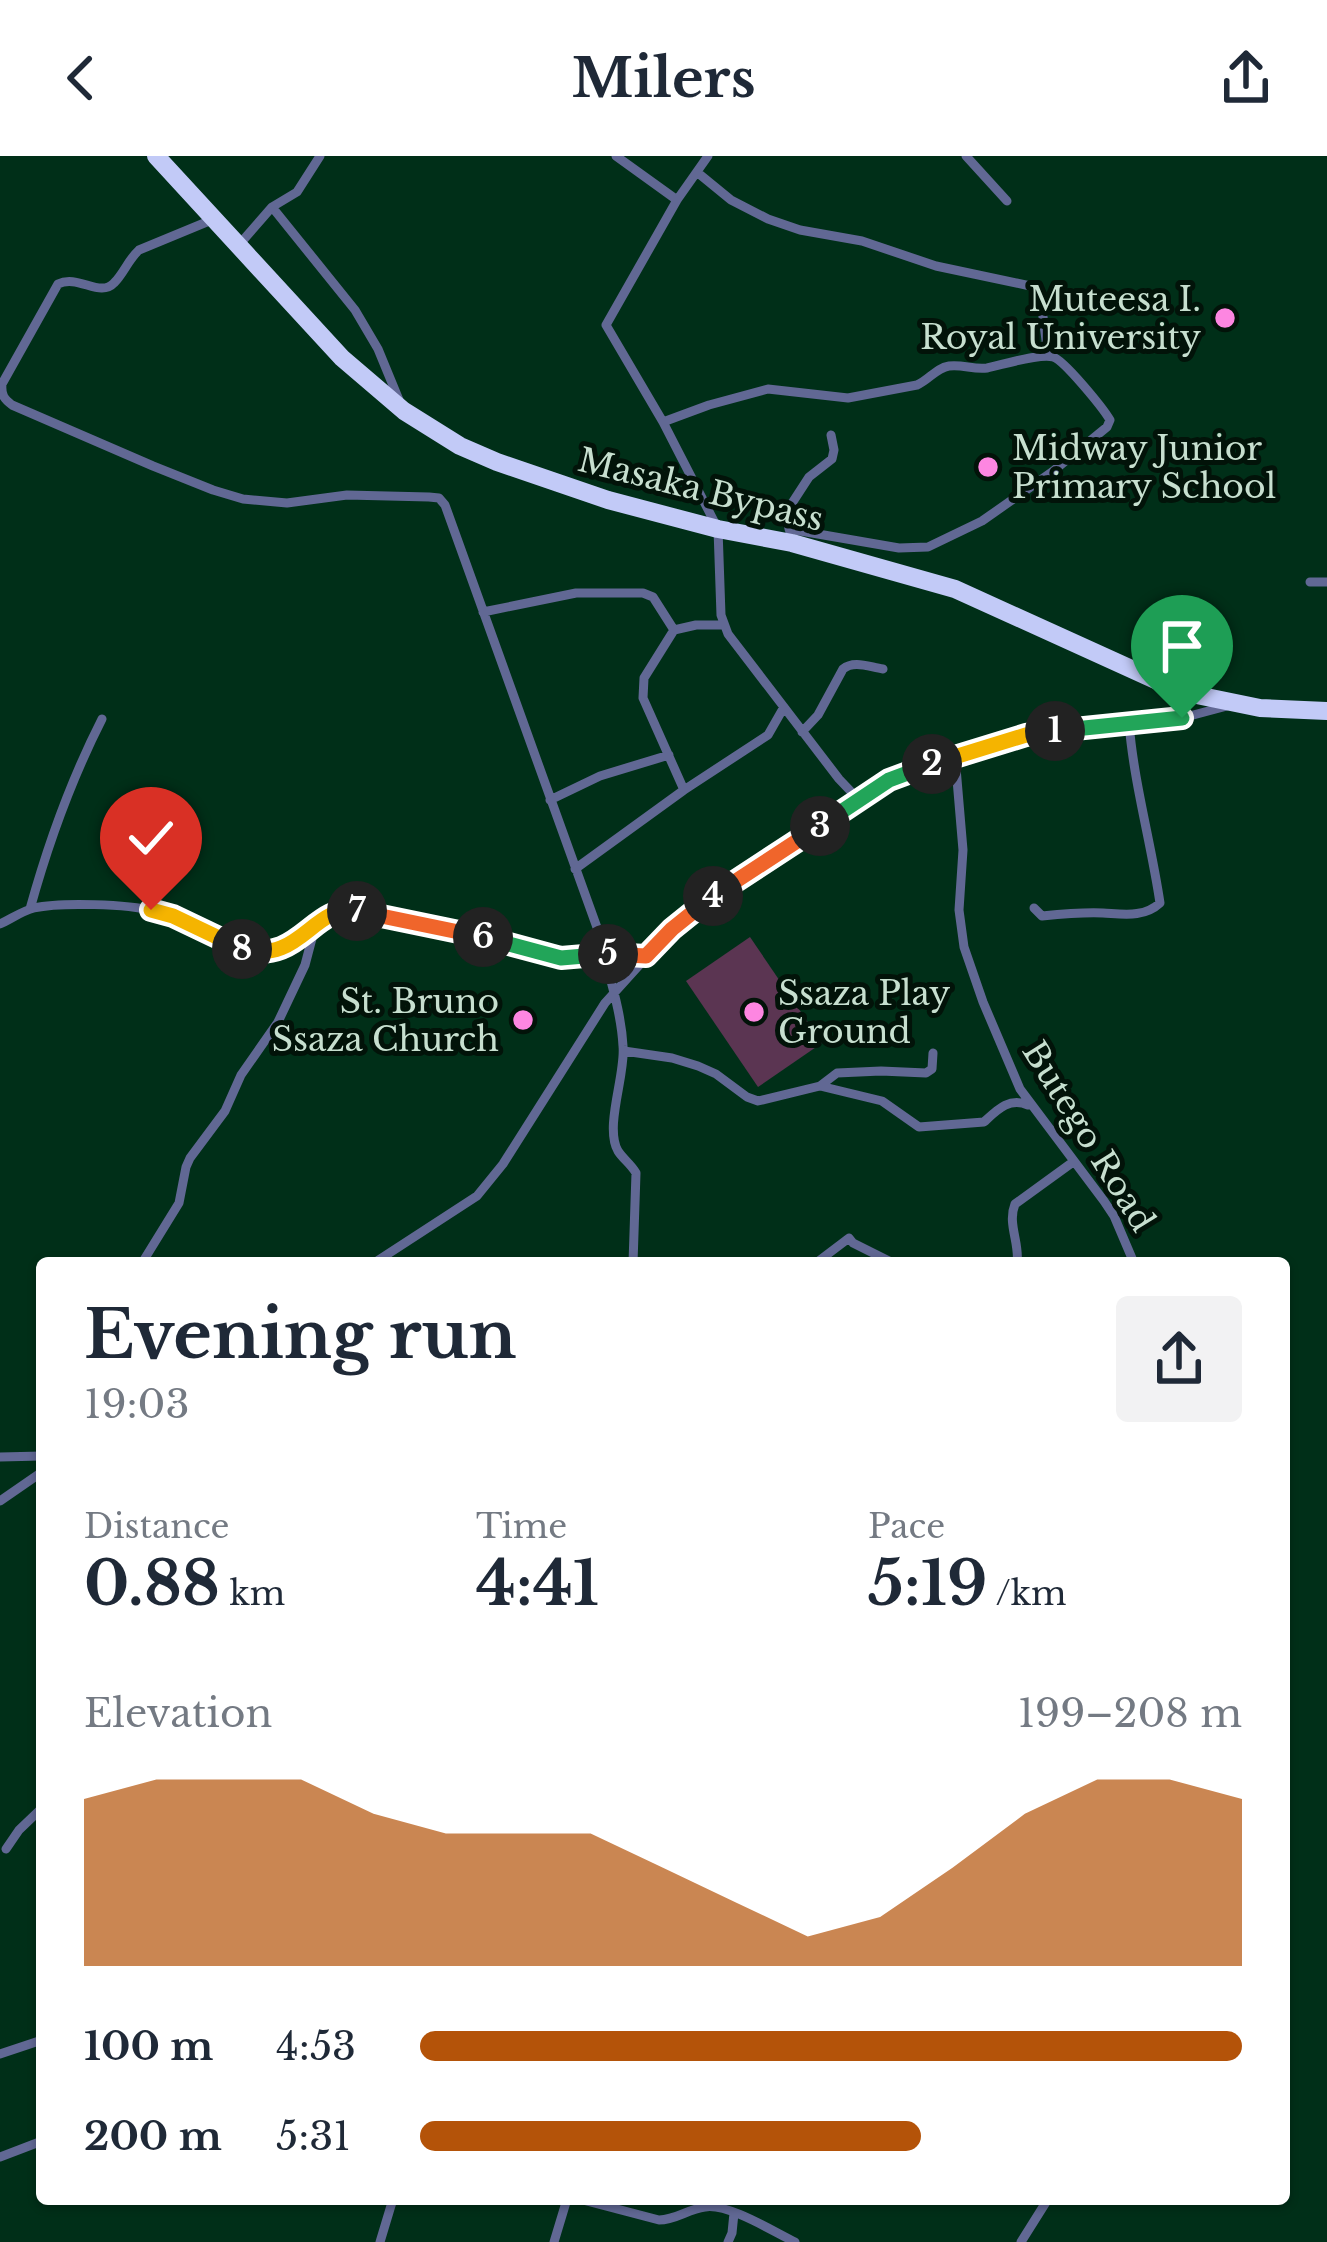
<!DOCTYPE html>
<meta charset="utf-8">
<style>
body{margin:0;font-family:"Libre Baskerville",serif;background:#f2f2f3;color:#1f2937;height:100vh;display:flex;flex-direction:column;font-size:45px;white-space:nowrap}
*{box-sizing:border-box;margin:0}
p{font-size:39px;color:#747a83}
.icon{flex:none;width:66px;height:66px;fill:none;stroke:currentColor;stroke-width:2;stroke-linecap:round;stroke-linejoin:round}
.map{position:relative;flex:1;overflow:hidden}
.details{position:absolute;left:36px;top:1101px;width:1254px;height:948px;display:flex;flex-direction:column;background:#fff;border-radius:12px;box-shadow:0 3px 9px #0004}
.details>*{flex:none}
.pin{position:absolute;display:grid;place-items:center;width:102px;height:102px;color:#fff;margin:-123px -51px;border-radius:50% 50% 50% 0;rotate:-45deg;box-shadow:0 0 12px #0007}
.pin .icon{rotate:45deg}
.km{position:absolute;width:60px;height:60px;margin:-30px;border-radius:50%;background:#222;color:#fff;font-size:33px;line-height:60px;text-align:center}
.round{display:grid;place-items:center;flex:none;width:126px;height:126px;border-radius:12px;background:#f2f2f3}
.head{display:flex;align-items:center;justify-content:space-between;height:204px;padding:0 48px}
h1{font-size:66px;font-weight:800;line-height:90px}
.figures{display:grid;grid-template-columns:repeat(3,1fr);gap:18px;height:204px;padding:12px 48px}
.figures div{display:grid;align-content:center}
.figures b{font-size:60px;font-weight:800}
.figures small{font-size:33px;font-weight:400}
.figures p{font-size:33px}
.chart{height:336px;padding:24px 48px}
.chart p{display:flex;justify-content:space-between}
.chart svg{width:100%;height:216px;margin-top:12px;fill:#b45309;opacity:.7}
ul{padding:0 48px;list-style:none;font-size:39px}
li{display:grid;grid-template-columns:192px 144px 1fr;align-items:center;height:90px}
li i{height:30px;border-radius:15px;background:#b45309}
header{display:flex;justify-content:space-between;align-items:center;height:156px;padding:0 48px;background:#fff;font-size:54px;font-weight:800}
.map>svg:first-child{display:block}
</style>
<header><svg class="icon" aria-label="back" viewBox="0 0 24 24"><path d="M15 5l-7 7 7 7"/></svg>Milers<svg class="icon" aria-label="share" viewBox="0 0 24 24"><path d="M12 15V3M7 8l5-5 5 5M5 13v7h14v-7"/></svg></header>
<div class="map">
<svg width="1327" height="2086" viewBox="0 0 1327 2086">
<rect width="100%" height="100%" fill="#002f18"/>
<path fill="#5b3552" d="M750 781 822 887 758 931 686 825Z"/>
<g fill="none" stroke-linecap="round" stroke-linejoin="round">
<path stroke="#616894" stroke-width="9" d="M616 0 677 44
M708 0 677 44 606 169 663 266 718 373 721 459 728 478 839 623 859 644
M966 0 1007 45
M698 17 731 44 768 63 800 74 862 85 936 110 1035 131 1041 145 1048 200
M272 51 355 154 378 193 399 244
M214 63 139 94C128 104 124 117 114 127 100 142 78 118 58 128L2 228C1 239 4 243 12 249L153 310 213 334 243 343 287 347 347 339 429 341 439 342 445 349 599 777C607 815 621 852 623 890 626 918 604 971 618 995 623 1003 631 1008 636 1017L633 1107
M238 90 272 51 297 36 320 0
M663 266 709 249 768 233 848 242 917 229C929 224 936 212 949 210 962 208 974 214 987 212 1002 209 1039 197 1053 201 1064 204 1103 252 1110 264L1107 271 1052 316 982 365 928 391 899 392 789 373
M790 376 785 358 809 321 832 303 834 294 831 279
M1310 426H1327
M483 456 576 437H643L653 441 674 474
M802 576 818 559 843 513C854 504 869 511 883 513
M955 600 963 694 959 754 964 791 983 846 1020 933 1104 1045 1114 1060 1134 1107
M684 634 643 542 644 522 674 474 696 469H724
M550 644 600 620 669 599
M575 713 684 634 768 579 784 551
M1034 752 1042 760C1062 758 1083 756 1103 757 1123 758 1144 762 1160 747 1151 686 1134 628 1129 567
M30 753C48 688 71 624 102 563
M0 768C11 763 22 755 34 752 60 746 128 748 154 755 218 772 250 823 315 771
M624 895 672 902 698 910 716 918 747 941 758 945 820 930 837 917 881 915 926 917 932 913 933 897
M820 930 882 945 919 971 984 966C997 954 1009 941 1028 949
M142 1107 179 1047 186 1011 190 1002 225 955 241 919 278 866 305 809 315 771 327 759 349 753 476 779 561 802 603 798 646 800
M374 1107 477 1040 503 1008 605 847 672 773 704 746 859 644 901 619 1026 579 1182 562 1227 550
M816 1107 849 1082 853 1087 893 1107
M1017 1107C1020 1087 1007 1068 1015 1048L1073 1006
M0 1301 42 1300
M0 1345 42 1316
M6 1693 19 1674 42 1652
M0 1898 42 1884
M0 2001 42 1985
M579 2043 659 2064C676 2064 688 2053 705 2051 728 2047 774 2076 795 2086
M380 2086 393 2043
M554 2086 567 2043
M728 2086 732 2077 734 2057
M1021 2086 1048 2043"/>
<path stroke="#c2caf7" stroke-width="18" d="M156 0 342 202 404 255 460 290 497 306 608 344 718 373 792 387 955 433 1182 536 1260 552 1327 555"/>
</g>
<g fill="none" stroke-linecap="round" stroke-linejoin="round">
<g stroke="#fff" stroke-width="24">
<path id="split-1" d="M1055 575 1182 562"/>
</g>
<g stroke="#fff" stroke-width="24">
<path id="split-2" d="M932 608 1026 579 1055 575"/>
</g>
<g stroke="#fff" stroke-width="24">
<path id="split-3" d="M820 670 889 624 932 608"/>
</g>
<g stroke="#fff" stroke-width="24">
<path id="split-4" d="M713 740 820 670"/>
</g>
<g stroke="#fff" stroke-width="24">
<path id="split-5" d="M608 798 646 800 672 773 713 740"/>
</g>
<g stroke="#fff" stroke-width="24">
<path id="split-6" d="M483 781 561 802 608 798"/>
</g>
<g stroke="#fff" stroke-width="24">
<path id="split-7" d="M357 755 483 781"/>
</g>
<g stroke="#fff" stroke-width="24">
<path id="split-8" d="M242 793C301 809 312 748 357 755"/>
</g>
<g stroke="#fff" stroke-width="24">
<path id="split-9" d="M151 754 173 760 242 793"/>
</g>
<use href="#split-1" stroke="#22a559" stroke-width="15"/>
<use href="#split-2" stroke="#f5b400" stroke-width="15"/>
<use href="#split-3" stroke="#22a559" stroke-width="15"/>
<use href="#split-4" stroke="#f0652b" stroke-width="15"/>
<use href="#split-5" stroke="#f0652b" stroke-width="15"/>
<use href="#split-6" stroke="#22a559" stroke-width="15"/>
<use href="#split-7" stroke="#f0652b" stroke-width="15"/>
<use href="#split-8" stroke="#f5b400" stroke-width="15"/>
<use href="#split-9" stroke="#f5b400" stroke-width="15"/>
</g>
<g fill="#fd86e1" stroke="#021309" stroke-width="4.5">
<circle cx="1225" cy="162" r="12"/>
<circle cx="988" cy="311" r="12"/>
<circle cx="754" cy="856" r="12"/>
<circle cx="523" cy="864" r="12"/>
</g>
<g text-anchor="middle" stroke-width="10" stroke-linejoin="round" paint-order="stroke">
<g font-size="33" fill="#c7dfcf" stroke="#021309" text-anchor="end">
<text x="1201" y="155">Muteesa I.<tspan x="1201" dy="38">Royal University</tspan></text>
<text x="1012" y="304" text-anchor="start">Midway Junior<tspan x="1012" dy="38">Primary School</tspan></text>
<text x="778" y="849" text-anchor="start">Ssaza Play<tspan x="778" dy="38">Ground</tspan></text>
<text x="499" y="857">St. Bruno<tspan x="499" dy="38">Ssaza Church</tspan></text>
</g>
<g font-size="33" fill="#c7dfcf" stroke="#021309">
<text transform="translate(701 333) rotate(14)" y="12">Masaka Bypass</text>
<text transform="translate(1089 980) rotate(58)" y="12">Butego Road</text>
</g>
</g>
</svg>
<div class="pin" style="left:1182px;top:562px;background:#1e9e55"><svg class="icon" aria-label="arrive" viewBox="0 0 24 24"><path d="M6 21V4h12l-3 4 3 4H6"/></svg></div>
<div class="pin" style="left:151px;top:754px;background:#d93025"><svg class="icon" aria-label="check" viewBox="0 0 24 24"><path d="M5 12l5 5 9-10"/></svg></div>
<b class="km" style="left:1055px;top:575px">1</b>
<b class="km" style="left:932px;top:608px">2</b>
<b class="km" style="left:820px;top:670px">3</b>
<b class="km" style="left:713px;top:740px">4</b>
<b class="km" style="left:608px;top:798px">5</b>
<b class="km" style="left:483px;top:781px">6</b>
<b class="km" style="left:357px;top:755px">7</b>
<b class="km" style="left:242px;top:793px">8</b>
<section class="details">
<div class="head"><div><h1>Evening run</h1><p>19:03</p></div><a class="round"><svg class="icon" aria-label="share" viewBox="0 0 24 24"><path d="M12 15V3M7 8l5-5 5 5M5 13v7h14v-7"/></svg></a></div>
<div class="figures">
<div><p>Distance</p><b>0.88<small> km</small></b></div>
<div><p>Time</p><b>4:41</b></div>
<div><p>Pace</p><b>5:19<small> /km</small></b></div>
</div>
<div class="chart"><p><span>Elevation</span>199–208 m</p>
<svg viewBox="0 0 160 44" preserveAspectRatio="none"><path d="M0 44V10L10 6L20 6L30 6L40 13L50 17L60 17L70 17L80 24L90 31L100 38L110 34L120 24L130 13L140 6L150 6L160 10V44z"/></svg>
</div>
<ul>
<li><b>100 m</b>4:53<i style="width:100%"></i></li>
<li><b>200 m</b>5:31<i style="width:61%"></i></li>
</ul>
</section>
</div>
